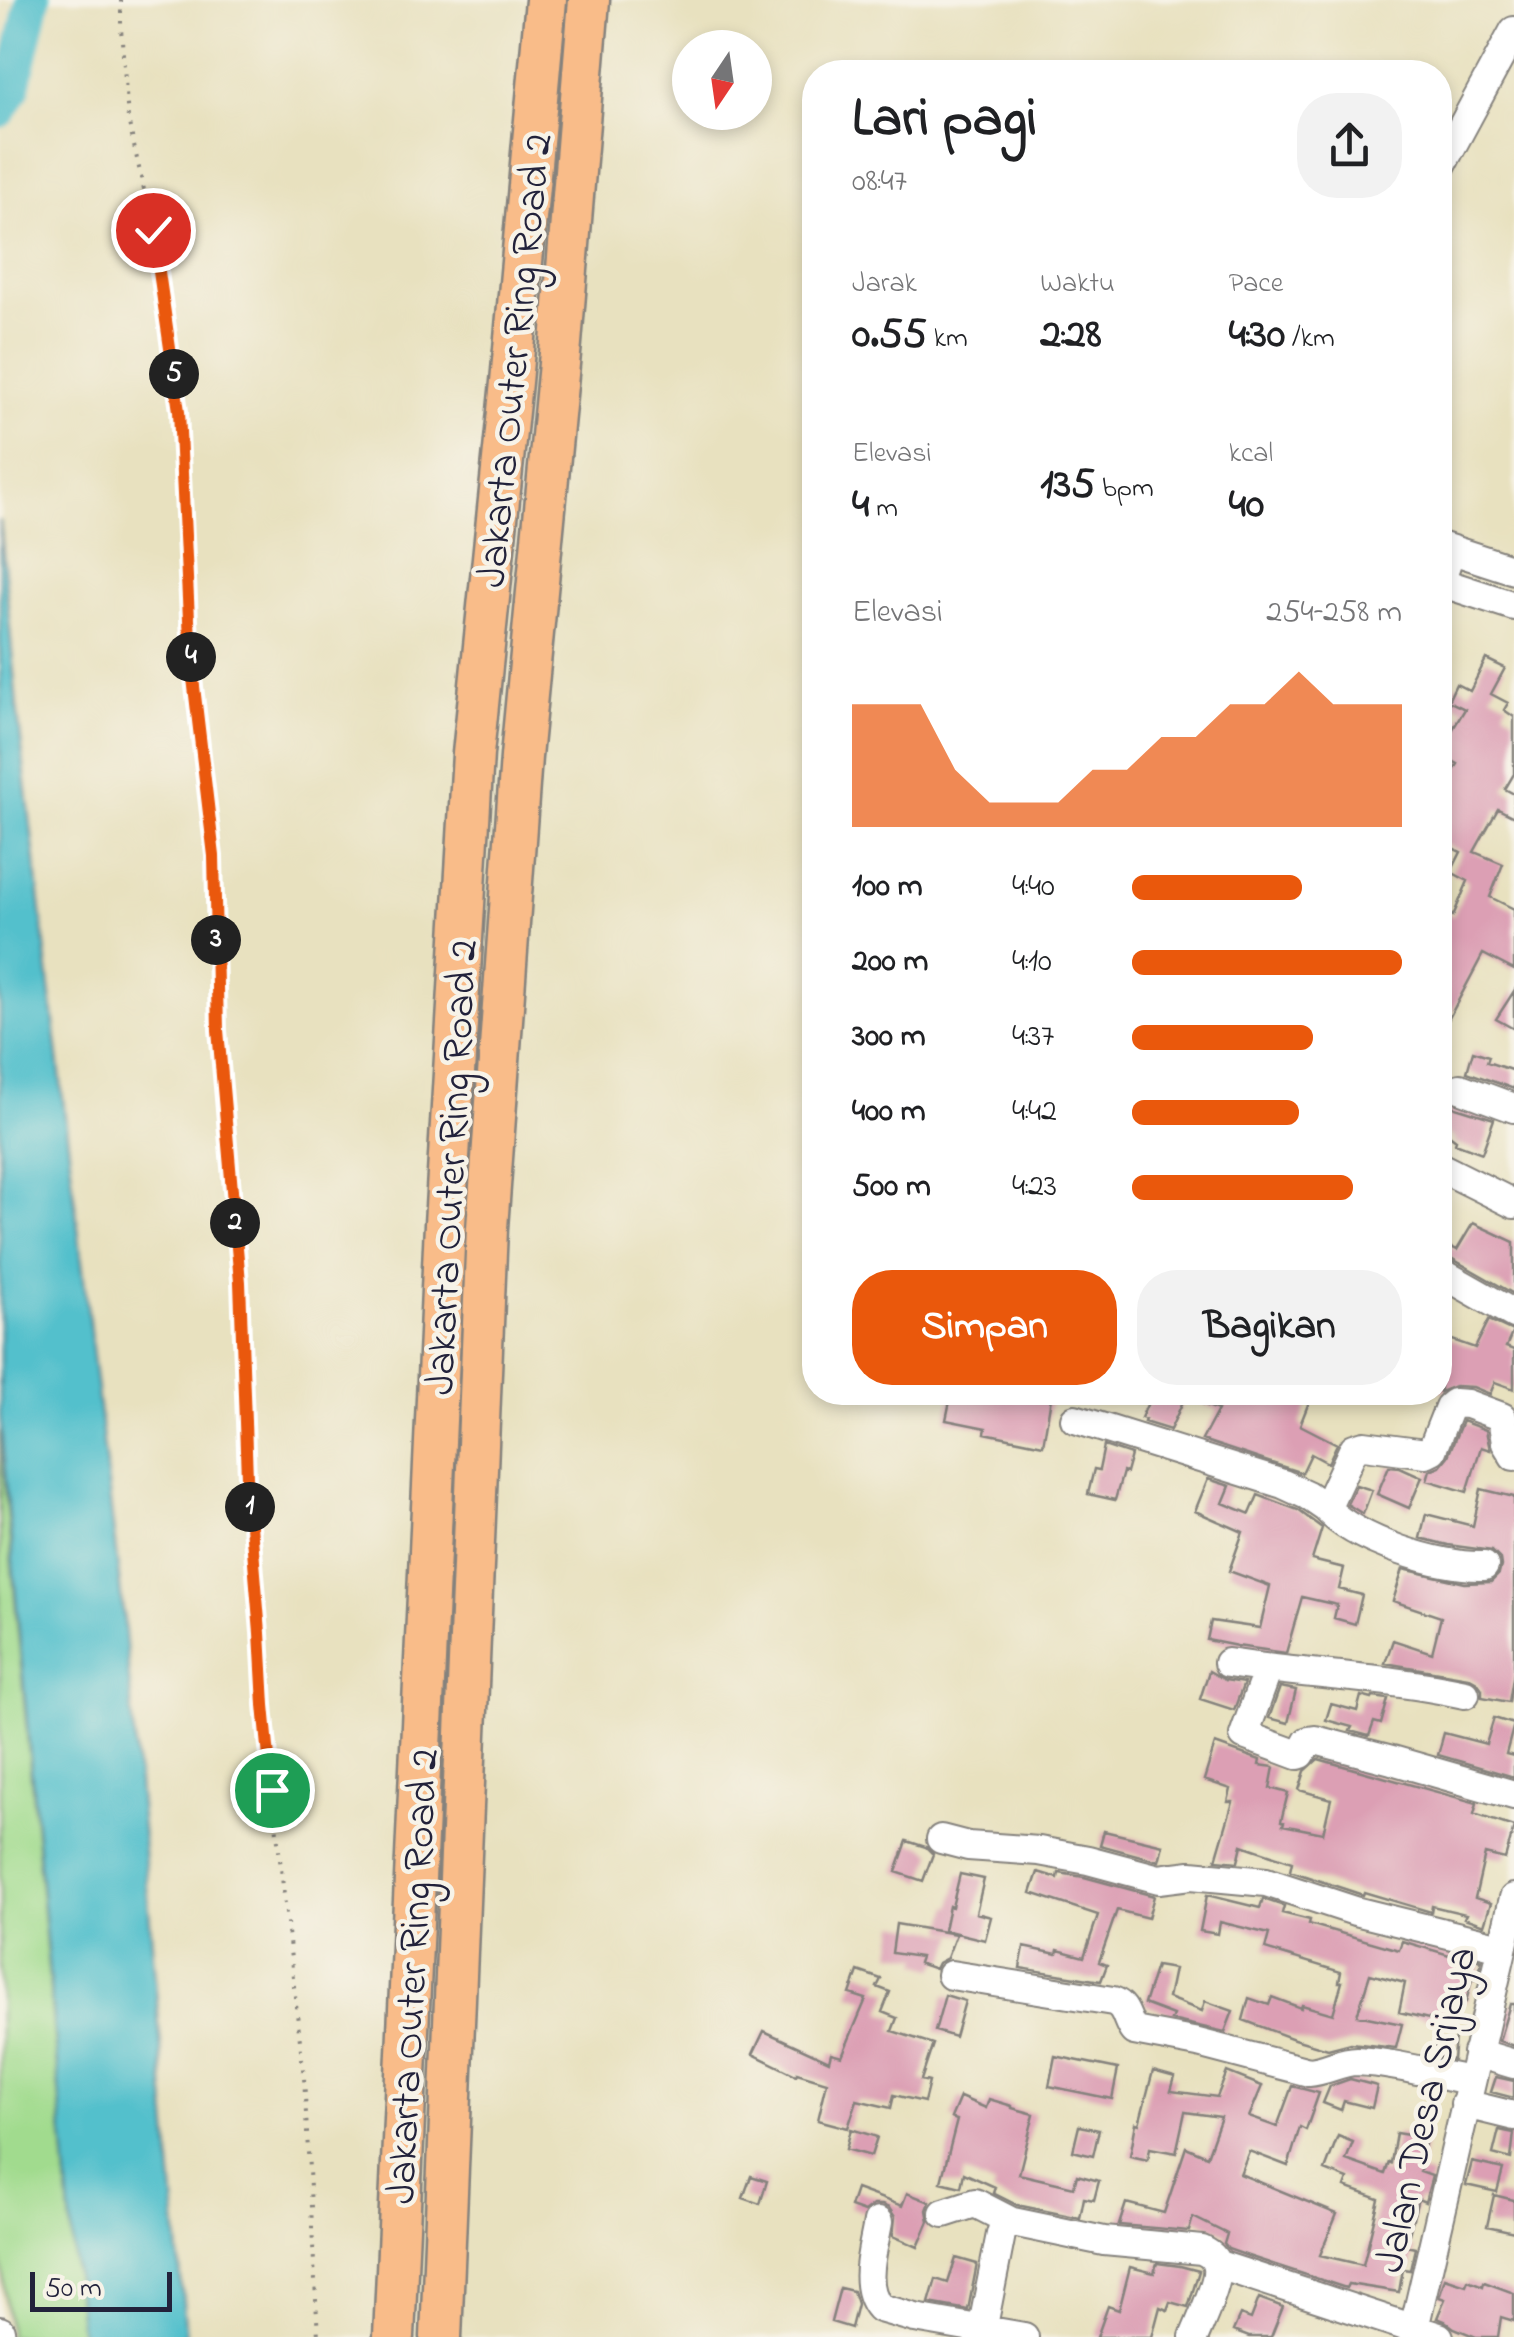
<!DOCTYPE html>
<html lang="id">
<meta charset="utf-8">
<style>
body{margin:0;font-family:"Indie Flower",sans-serif;background:#f2f2f2;color:#202124;height:100vh;display:flex;flex-direction:column;font-size:38px;white-space:nowrap}
*{box-sizing:border-box;margin:0}
p{font-size:32px;color:#757577}
.icon{flex:none;width:55px;height:55px;fill:none;stroke:currentColor;stroke-width:2;stroke-linecap:round;stroke-linejoin:round}
.map{position:relative;flex:1;overflow:hidden}
.side{position:absolute;left:802px;top:60px;width:650px;height:1345px;display:flex;flex-direction:column;background:#fff;border-radius:40px;box-shadow:0 5px 15px #0003}
.side>*{flex:none}
.needle{width:65px;rotate:193deg}
.controls{position:absolute;left:672px;top:30px;display:grid;gap:20px}
.controls a{display:grid;place-items:center;width:100px;height:100px;border-radius:50%;background:#fff;box-shadow:0 5px 15px #0003;font-size:50px}
.scale{position:absolute;left:30px;bottom:25px;width:142px;box-sizing:border-box;padding-left:10px;border:5px solid #22223b;border-top:0;font-size:28px;line-height:35px;white-space:nowrap;color:#22223b;-webkit-text-stroke:8px #f7f3e8;paint-order:stroke}
.pin{position:absolute;display:grid;place-items:center;width:85px;height:85px;color:#fff;margin:-42px;border:5px solid #fff;border-radius:50%;box-shadow:0 2px 10px #0007}
.km{position:absolute;width:50px;height:50px;margin:-25px;border-radius:50%;background:#222;color:#fff;font-size:28px;line-height:50px;text-align:center}
.round{display:grid;place-items:center;flex:none;width:105px;height:105px;border-radius:40px;background:#f2f2f2}
.summary{display:flex;align-items:center;justify-content:space-between;height:170px;padding:0 50px}
h1{font-size:55px;font-weight:700;line-height:75px}
.stats{display:grid;grid-template-columns:repeat(3,1fr);gap:15px;height:170px;padding:10px 50px}
.stats div{display:grid;align-content:center}
.stats b{font-size:42px;font-weight:700}
.stats small{font-size:28px;font-weight:400}
.stats p{font-size:28px}
.chart{height:280px;padding:20px 50px}
.chart p{display:flex;justify-content:space-between}
.chart svg{width:100%;height:180px;margin-top:10px;fill:#ea580c;opacity:.7}
.action{display:flex;gap:20px;margin-top:auto;padding:20px 50px}
.action a{flex:1;height:115px;border-radius:40px;background:#ea580c;color:#fff;font-size:40px;font-weight:700;line-height:115px;text-align:center}
.action a+a{background:#f2f2f2;color:#202124}
ul{padding:0 50px;list-style:none;font-size:32px}
li{display:grid;grid-template-columns:160px 120px 1fr;align-items:center;height:75px}
li i{height:25px;border-radius:12px;background:#ea580c}
.map>svg:first-child{display:block}
</style>
<div class="map">
<svg width="1514" height="2337" viewBox="0 0 1514 2337">
<rect width="100%" height="100%" fill="#f7f3e8"/>
<filter id="ink" filterUnits="userSpaceOnUse"><feTurbulence type="fractalNoise" baseFrequency=".01" numOctaves="2"/><feDisplacementMap in="SourceGraphic" scale="20" xChannelSelector="R" yChannelSelector="G"/><feConvolveMatrix kernelMatrix="1 2 1 2 8 2 1 2 1" color-interpolation-filters="sRGB"/></filter>
<filter id="wash" filterUnits="userSpaceOnUse"><feTurbulence type="fractalNoise" baseFrequency=".0048" numOctaves="4" result="noise"/><feDisplacementMap in="SourceGraphic" scale="40" xChannelSelector="R" yChannelSelector="G"/><feGaussianBlur stdDeviation="2.25" result="paint"/><feColorMatrix in="noise" values="0 0 0 0 0 0 0 0 0 0 0 0 0 0 0 0 0 1.4 0 .05"/><feComposite in="paint" operator="in"/></filter>
<g filter="url(#wash)">
<rect width="100%" height="100%" fill="#e8e1bf"/>
<path fill="#a1db8e" stroke="#627e64" stroke-width="2.5" d="M0 1431 81 2337H9L0 2241Z"/>
<path fill="#53c0cc" stroke="#3a7184" stroke-width="2.5" d="M0 520 17 706 124 1621 186 2337H81L0 1414Z"/>
<g fill="none" stroke-linecap="round" stroke-linejoin="round">
<path stroke="#53c0cc" stroke-width="35" d="M0 110 13 88 33 0"/>
</g>
<g id="blocks">
<path fill="#dc9fb4" d="M1486 659 1505 668 1491 694 1508 703 1504 710 1514 717V774L1505 789 1514 794V817L1498 809 1474 852 1503 864 1490 897 1514 909V970L1483 954 1440 1035V910L1453 916 1468 881 1451 872 1461 852 1440 842V793L1458 764 1440 754V750L1465 709 1448 701 1456 684 1470 691Z
M1514 991V1029L1496 1019Z
M1473 1051 1489 1056 1487 1062 1514 1071V1089L1467 1072Z
M1440 1095 1456 1107 1494 1119 1482 1153 1455 1143 1456 1140 1440 1128Z
M1473 1223 1514 1242V1294L1449 1257 1440 1255V1242L1457 1250Z
M1489 1320 1513 1331 1506 1347 1514 1350V1389L1495 1382 1490 1394 1473 1387 1455 1386 1440 1392V1348L1444 1337 1475 1348Z
M970 1392H1052L1043 1445 985 1433 986 1428 946 1420 951 1396 970 1400Z
M1153 1392H1313L1300 1425 1337 1444 1328 1463 1311 1454 1302 1473 1202 1440 1218 1410 1185 1397 1170 1430 1144 1422 1145 1419 1141 1418Z
M1462 1421 1486 1430 1490 1450 1481 1447 1467 1492 1427 1480 1430 1470 1440 1466 1448 1456Z
M1104 1446 1131 1455 1126 1473 1123 1472 1115 1500 1088 1494 1094 1469 1099 1470Z
M1389 1466 1400 1467 1422 1477 1409 1508 1377 1494Z
M1208 1479 1230 1486 1223 1503 1250 1514 1258 1495 1298 1510 1322 1528 1312 1560 1344 1568 1339 1589 1362 1595 1355 1624 1334 1618 1337 1605 1302 1597 1286 1653 1237 1646 1207 1640 1211 1621 1260 1628 1270 1586 1229 1571 1243 1532 1195 1511Z
M1356 1485 1372 1490 1363 1514 1347 1504Z
M1481 1489 1514 1497V1672L1509 1702 1482 1697V1689L1477 1682 1468 1677 1385 1663 1393 1640 1432 1653 1441 1617 1393 1601 1403 1569 1465 1583 1491 1582 1499 1574 1501 1566 1500 1559 1492 1551 1448 1545 1420 1538 1426 1514 1473 1526Z
M1209 1671 1225 1680 1244 1683 1234 1710 1200 1699Z
M1280 1687 1296 1690 1288 1723 1269 1718Z
M1361 1696 1372 1699 1373 1697 1388 1699 1381 1724 1374 1722 1369 1736 1350 1731 1352 1727 1326 1720 1331 1704 1357 1711Z
M1494 1718 1514 1724 1506 1754 1514 1756V1777L1438 1755 1444 1733 1486 1744Z
M1215 1744 1260 1760 1259 1765 1274 1767 1270 1788 1288 1793 1281 1821 1284 1822 1283 1825 1323 1833 1331 1799 1299 1790 1305 1771 1318 1759 1477 1803 1474 1814 1514 1827 1505 1859 1485 1854 1475 1898 1491 1903 1484 1925 1464 1918 1466 1914 1432 1906 1431 1912 1364 1892 1363 1895 1360 1894 1290 1871 1292 1862 1242 1845 1238 1862 1216 1860 1233 1802H1228L1231 1789 1204 1780Z
M1104 1831 1163 1845 1159 1861 1100 1845Z
M907 1841 926 1847 933 1854 923 1881 896 1872Z
M1038 1872 1058 1878 1059 1873 1084 1877 1154 1896 1148 1918 1117 1910 1099 1962 1107 1965 1101 1981 1020 1968 1024 1947 1057 1954 1058 1950 1084 1957 1098 1915 1031 1893Z
M960 1874 984 1879 976 1913 991 1917 985 1940 944 1930 949 1906 952 1907Z
M1207 1895 1260 1908 1263 1899 1284 1906 1282 1913 1310 1920 1309 1924 1399 1950 1402 1941 1456 1957 1457 1954 1482 1960 1477 1980 1472 1979 1466 2002 1456 1999 1450 2024 1399 2012 1405 1983 1370 1974 1357 2015 1402 2024 1396 2048 1351 2043 1328 2049 1294 2039 1243 2020 1249 1998 1269 2005 1272 1997 1301 2008 1302 2005 1333 2014 1342 1982H1339L1341 1972 1265 1949 1269 1934 1220 1922 1218 1934 1200 1931Z
M896 1924 956 1934 947 1958 938 1963 935 1969 918 1963 920 1957 892 1953Z
M1156 1966 1174 1969 1168 1998 1202 2011 1205 2001 1233 2011 1225 2032 1171 2020 1173 2015 1144 2004Z
M858 1971 881 1979 877 1987 890 1992 882 2012 897 2018 892 2031 933 2044 921 2080 929 2082 924 2102 894 2095 891 2108 857 2100 848 2128 818 2120 827 2082 797 2073 796 2075 753 2054 764 2031 829 2061 831 2053 842 2056 866 1999 850 1994Z
M945 1995 965 2001 955 2037 935 2031Z
M1510 2004H1514V2046L1499 2041Z
M1436 2034 1455 2036 1453 2060 1434 2056Z
M1055 2056 1118 2069 1112 2099 1049 2086Z
M1153 2071 1175 2077 1171 2091 1217 2097 1227 2072 1262 2086 1249 2117 1277 2127 1292 2086 1319 2093 1306 2130 1300 2127 1288 2166 1249 2151 1240 2174 1337 2214 1320 2255 1363 2265 1379 2199 1345 2187 1348 2179 1325 2170 1338 2136 1353 2142 1346 2160 1385 2174 1389 2162 1391 2163 1396 2133 1426 2138 1420 2172 1432 2176 1425 2202 1418 2199 1406 2246 1415 2248 1410 2270 1403 2269 1399 2292 1348 2284 1346 2288 1248 2256 1228 2249 1224 2244 1227 2234 1193 2217 1189 2231 1119 2225 1126 2203 1164 2213 1186 2147 1207 2156 1221 2117 1185 2112 1176 2153 1150 2148 1148 2160 1130 2156 1136 2123 1139 2124Z
M1496 2077 1514 2081V2098L1491 2092Z
M1350 2079 1377 2086 1372 2108 1344 2101 1341 2110 1323 2103 1330 2086Z
M960 2097 986 2108 989 2099 1012 2106V2108L1034 2114 1019 2174 1074 2187 1077 2175 1099 2181 1094 2200 1084 2198 1080 2218 1017 2205 993 2193 995 2187 964 2173 961 2187 941 2182 957 2120 951 2118Z
M1079 2126 1099 2130 1093 2156 1073 2151Z
M851 2129 877 2137 871 2156 846 2149Z
M1499 2130 1514 2133 1511 2159 1493 2154Z
M1472 2162 1503 2169 1497 2192 1466 2185Z
M751 2176 767 2181 760 2204 743 2198Z
M856 2189 902 2206 907 2193 930 2202 927 2210 929 2221 918 2247 893 2236 895 2217 889 2208 882 2205H873L864 2212 850 2207Z
M1494 2195 1514 2200V2232L1487 2226Z
M956 2258 977 2264 968 2310 929 2303 936 2279 948 2283Z
M1157 2263 1180 2266 1199 2271 1188 2307 1170 2302 1167 2310 1160 2307 1152 2337H1097L1108 2306 1119 2310 1130 2267 1154 2273Z
M1445 2278 1466 2285 1468 2280 1483 2286 1484 2282 1514 2293V2321L1501 2317 1498 2337H1476L1454 2328 1445 2321 1437 2318 1445 2299 1439 2297Z
M840 2288 853 2291 857 2304 851 2328 831 2322Z
M1259 2298 1283 2307 1271 2337H1249L1233 2331 1240 2315 1251 2319Z"/>
</g>
</g>
<g filter="url(#ink)">
<use href="#blocks" fill-opacity="0" stroke="#85827d" stroke-width="2.5"/>
<g fill="none" stroke-linecap="round" stroke-linejoin="round">
<g stroke="#85827d" stroke-width="32">
<path id="minor" d="M1440 168 1514 31
M1440 546 1514 570
M1451 550 1440 582 1514 606
M1460 1088 1514 1108
M1440 1167 1514 1204
M1440 1272 1514 1314
M1075 1419 1283 1484 1307 1495 1326 1508
M1484 1566C1441 1568 1354 1540 1326 1508L1354 1448 1364 1445 1426 1453 1432 1450 1449 1407 1454 1403 1467 1404 1502 1417 1506 1443 1514 1456
M1228 1663C1307 1675 1387 1677 1465 1694
M1268 1669 1244 1735 1298 1755 1301 1754 1308 1741 1315 1740 1392 1760 1514 1795
M941 1839 968 1846 1039 1851 1088 1860 1159 1879 1191 1875 1266 1882 1355 1911 1501 1947
M951 1975 1113 2001C1127 2006 1126 2021 1134 2031L1198 2043 1309 2072C1326 2071 1340 2061 1357 2061 1395 2063 1433 2074 1470 2081
M1477 2053 1514 2064
M1465 2104 1514 2116
M944 2213 975 2203 1010 2221
M878 2222C874 2248 860 2286 880 2308L915 2318 1024 2337
M1216 2264 1439 2337
M0 2331 1 2337
M982 2331 1001 2234 1004 2224 1008 2221 1104 2241 1202 2250C1210 2254 1216 2258 1217 2268 1219 2281 1200 2323 1194 2337
M1412 2337 1514 1898"/>
</g>
<g stroke="#85827d" stroke-width="45">
<path id="highway" d="M394 2337 445 1224 473 754 511 382 546 0
M441 2337 487 1228 521 757 561 343 589 0"/>
</g>
<path stroke="#85827d" stroke-width="4" stroke-dasharray="2.5 8" stroke-linecap="butt" d="M121 0V28L128 119 153 230 179 411 191 661 214 856 218 1030 240 1281 247 1477 260 1633 263 1705 304 2077 318 2337"/>
<use href="#minor" stroke="#fff" stroke-width="28"/>
<use href="#highway" stroke="#f9bc89" stroke-width="40"/>
</g>
</g>
<g fill="none" stroke-linecap="round" stroke-linejoin="round" filter="url(#ink)">
<g stroke="#fff" stroke-width="20">
<path id="route" d="M153 230 179 411 191 661 214 856 218 1030 240 1282 247 1478 260 1633 264 1705 272 1790"/>
</g>
<use href="#route" stroke="#ea580c" stroke-width="12"/>
</g>
<g text-anchor="middle" stroke-width="9" stroke-linejoin="round" paint-order="stroke">
<g font-size="42" fill="#22223b" stroke="#f7f3e8">
<text transform="translate(512 360) rotate(-84)" y="15">Jakarta Outer Ring Road 2</text>
<text transform="translate(449 1167) rotate(-87)" y="15">Jakarta Outer Ring Road 2</text>
<text transform="translate(410 1976) rotate(-87)" y="15">Jakarta Outer Ring Road 2</text>
<text transform="translate(1423 2109) rotate(-77)" y="15">Jalan Desa Srijaya</text>
</g>
</g>
</svg>
<div class="controls">
<a><svg class="needle" viewBox="-14 -14 28 28"><path d="M0-13l5 13h-10z" fill="#e53935"/><path d="M0 13l5-13h-10z" fill="#757577"/></svg></a>
</div>
<div class="scale">50 m</div>
<div class="pin" style="left:272px;top:1790px;background:#1e9e55"><svg class="icon" aria-label="arrive" viewBox="0 0 24 24"><path d="M6 21V4h12l-3 4 3 4H6"/></svg></div>
<div class="pin" style="left:153px;top:230px;background:#d93025"><svg class="icon" aria-label="check" viewBox="0 0 24 24"><path d="M5 12l5 5 9-10"/></svg></div>
<b class="km" style="left:250px;top:1507px">1</b>
<b class="km" style="left:235px;top:1223px">2</b>
<b class="km" style="left:216px;top:940px">3</b>
<b class="km" style="left:191px;top:657px">4</b>
<b class="km" style="left:174px;top:374px">5</b>
<section class="side">
<div class="summary"><div><h1>Lari pagi</h1><p>08:47</p></div><a class="round"><svg class="icon" aria-label="share" viewBox="0 0 24 24"><path d="M12 15V3M7 8l5-5 5 5M5 13v7h14v-7"/></svg></a></div>
<div class="stats">
<div><p>Jarak</p><b>0.55<small> km</small></b></div>
<div><p>Waktu</p><b>2:28</b></div>
<div><p>Pace</p><b>4:30<small> /km</small></b></div>
</div>
<div class="stats">
<div><p>Elevasi</p><b>4<small> m</small></b></div>
<div><b>135<small> bpm</small></b></div>
<div><p>kcal</p><b>40</b></div>
</div>
<div class="chart"><p><span>Elevasi</span>254–258 m</p>
<svg viewBox="0 0 160 44" preserveAspectRatio="none"><path d="M0 44V14L10 14L20 14L30 30L40 38L50 38L60 38L70 30L80 30L90 22L100 22L110 14L120 14L130 6L140 14L150 14L160 14V44z"/></svg>
</div>
<ul>
<li><b>100 m</b>4:40<i style="width:63%"></i></li>
<li><b>200 m</b>4:10<i style="width:100%"></i></li>
<li><b>300 m</b>4:37<i style="width:67%"></i></li>
<li><b>400 m</b>4:42<i style="width:62%"></i></li>
<li><b>500 m</b>4:23<i style="width:82%"></i></li>
</ul>
<div class="action"><a>Simpan</a><a>Bagikan</a></div>
</section>
</div>
